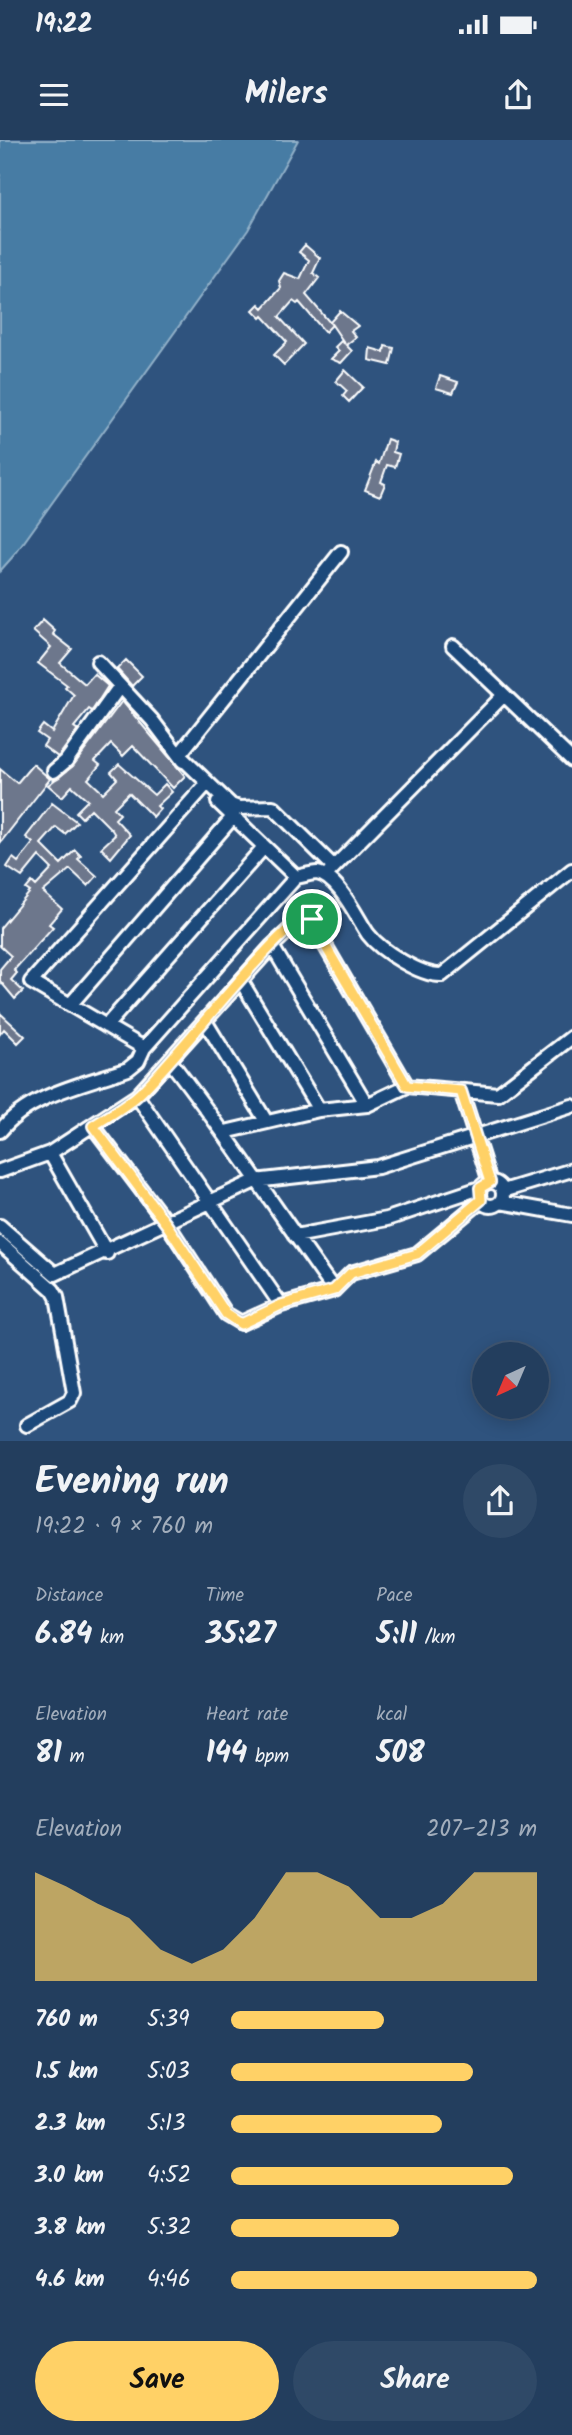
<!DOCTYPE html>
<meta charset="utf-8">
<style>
body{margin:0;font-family:Kalam,sans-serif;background:#2f4967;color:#f1f3f6;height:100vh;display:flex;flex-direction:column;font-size:26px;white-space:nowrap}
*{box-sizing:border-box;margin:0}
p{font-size:23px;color:#a3aebc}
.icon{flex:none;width:38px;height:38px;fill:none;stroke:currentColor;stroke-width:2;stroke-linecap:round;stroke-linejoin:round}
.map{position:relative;height:1301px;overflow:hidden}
.panel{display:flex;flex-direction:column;background:#233e5e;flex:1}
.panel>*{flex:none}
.needle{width:46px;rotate:224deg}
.buttons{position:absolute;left:472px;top:1202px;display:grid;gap:14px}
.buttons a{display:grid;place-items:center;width:77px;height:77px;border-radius:50%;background:#233e5e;box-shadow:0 4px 18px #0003,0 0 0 2px #405773;font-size:35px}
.pin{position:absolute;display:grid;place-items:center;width:60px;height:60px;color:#fff;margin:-30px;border:4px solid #fff;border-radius:50%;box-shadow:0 2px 7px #0007}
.round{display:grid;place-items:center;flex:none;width:74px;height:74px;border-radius:37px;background:#2f4967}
.head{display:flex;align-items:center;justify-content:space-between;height:119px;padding:0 35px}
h1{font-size:38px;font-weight:800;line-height:52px}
.stats{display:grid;grid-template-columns:repeat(3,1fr);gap:10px;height:119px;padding:7px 35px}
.stats div{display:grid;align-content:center}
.stats b{font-size:30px;font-weight:800}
.stats small{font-size:19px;font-weight:400}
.stats p{font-size:19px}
.chart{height:196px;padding:14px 35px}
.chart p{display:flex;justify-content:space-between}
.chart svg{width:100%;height:126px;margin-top:7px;fill:#ffd166;opacity:.7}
.action{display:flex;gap:14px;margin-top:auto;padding:14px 35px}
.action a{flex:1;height:80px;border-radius:42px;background:#ffd166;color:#111;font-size:28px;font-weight:800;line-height:80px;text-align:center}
.action a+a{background:#2f4967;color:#f1f3f6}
ul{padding:0 35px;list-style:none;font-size:23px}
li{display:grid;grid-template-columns:112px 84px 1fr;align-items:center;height:52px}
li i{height:18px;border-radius:9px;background:#ffd166}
.status{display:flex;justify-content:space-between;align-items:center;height:49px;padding:0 35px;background:#233e5e;direction:ltr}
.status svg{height:19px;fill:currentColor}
header{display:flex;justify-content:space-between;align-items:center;height:91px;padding:0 35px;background:#233e5e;font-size:32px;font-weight:800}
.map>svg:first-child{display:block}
</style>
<div class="status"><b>19:22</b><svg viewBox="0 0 49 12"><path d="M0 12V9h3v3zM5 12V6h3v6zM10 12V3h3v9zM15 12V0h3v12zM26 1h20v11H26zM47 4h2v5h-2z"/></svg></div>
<header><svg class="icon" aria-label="menu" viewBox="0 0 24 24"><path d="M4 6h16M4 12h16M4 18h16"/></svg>Milers<svg class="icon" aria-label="share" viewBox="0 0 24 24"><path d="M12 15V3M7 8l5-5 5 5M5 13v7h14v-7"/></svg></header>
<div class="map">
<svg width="572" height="1301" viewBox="0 0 572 1301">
<rect width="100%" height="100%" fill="#2f537e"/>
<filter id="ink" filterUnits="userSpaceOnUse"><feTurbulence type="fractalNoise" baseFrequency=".0143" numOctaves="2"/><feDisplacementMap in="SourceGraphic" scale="14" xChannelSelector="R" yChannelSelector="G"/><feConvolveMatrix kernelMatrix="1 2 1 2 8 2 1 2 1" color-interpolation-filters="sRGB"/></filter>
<g filter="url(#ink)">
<path fill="#477ca4" stroke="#91b0c8" stroke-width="2" d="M0 0H298L248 90 16 413 0 431Z"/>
<path fill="#6d778c" stroke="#fff" stroke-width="2" d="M305 105 320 118 313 133 319 138 306 155 332 185 325 192 299 162 297 164 293 161 279 177 304 204 284 225 274 215 287 202 263 176 261 178 253 170 259 164 263 168 281 148 279 141 284 133 300 139 309 120 299 112Z
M340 171 358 186 351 191 356 197 346 205 352 211 341 223 331 219 339 211 335 207 341 201 345 204 330 182Z
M385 206 394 208 390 225 369 220 370 208 384 212Z
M345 230 363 247 349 262 343 256 347 251 336 241Z
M440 236 458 242 453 253 436 248Z
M387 299 395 302 393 312 399 314 395 327 387 325 381 342 385 344 380 356 365 350 376 322 379 324Z
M43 480 55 491 53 494 72 509 60 523 85 544 94 534 108 546 92 571 89 569 74 587 78 590 58 617 43 606 47 600 37 593 43 585 52 592 74 555 65 547 67 545 38 523 51 507 33 491Z
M126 520 142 536 132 546 117 529Z
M122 561 185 636 173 648 133 606 123 616 111 604 95 621 100 625 88 639 103 653 117 639 111 632 119 624 154 655 165 644 172 652 157 666 160 669 153 677 129 653 114 668 120 674 115 679 130 695 111 718 101 708 115 695 112 690 91 669 82 678 76 672 88 660 72 646 62 657 48 645 73 626Z
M33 624 50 639 0 703V629L17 643Z
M52 663 77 682 65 694 56 687 41 704 61 724 75 710 81 716 78 719 97 736 88 746 70 729 43 752 62 769 49 784 53 787 14 830 17 833 11 840 23 851 15 859 0 841V829L11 816 0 806V788L30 752 26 749 32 742 36 746 52 729 39 716 22 737 7 727 13 718 18 722 33 703 26 697Z
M0 873 25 896 18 903 4 889 0 894Z"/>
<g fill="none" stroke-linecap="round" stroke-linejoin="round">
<g stroke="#fff" stroke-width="18">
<path id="street" d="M453 506 572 620
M98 522 152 580 183 621
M54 631 66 621 120 546
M218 662 296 737
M334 727 273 667 239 668 231 665 179 615 341 412
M330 731 504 555
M272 806 367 965
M241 841 319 970
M70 865 233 677
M205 881 266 981
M106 886 264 707
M144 908 31 842 203 648
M461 951 490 1042
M137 956 281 1165
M93 986 168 1085 226 1174 241 1183 281 1165 334 1150C279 1074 228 995 170 921
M0 991C30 954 85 944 128 929L138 921 144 908 296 737C302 736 311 733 317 733 338 736 357 778 368 794 381 811 421 836 442 835L572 730
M225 992 319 970 367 965 407 946 498 954 572 897
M50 1013 107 1113
M0 1031 50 1013 137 956 272 806 299 781 308 776 407 946
M479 1054a12 12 0 1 1 24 0a12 12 0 1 1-24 0Z
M503 1051 572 1030
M500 1062 572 1075
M0 1086 55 1134 255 1041 378 1027 572 966
M295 1096 387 1079 480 1048
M0 1103 53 1150 57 1157 74 1253 70 1261 27 1285
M334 1150 351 1133 417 1114 481 1061"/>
</g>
<use href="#street" stroke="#1f4a7a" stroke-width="12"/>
</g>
</g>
<g fill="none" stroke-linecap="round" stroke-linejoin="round" filter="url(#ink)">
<g stroke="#fff" stroke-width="14">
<path id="route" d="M308 776 407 946 461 951 490 1042 480 1048 481 1060 417 1114 351 1133 334 1150 281 1165 241 1184 226 1174 167 1085 93 986C108 976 125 967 138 955 170 927 281 782 308 776Z"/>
</g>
<use href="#route" stroke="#ffd166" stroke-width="9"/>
</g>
</svg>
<div class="buttons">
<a><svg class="needle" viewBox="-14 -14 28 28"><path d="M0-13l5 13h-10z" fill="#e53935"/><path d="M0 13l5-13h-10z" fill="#a3aebc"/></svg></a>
</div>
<div class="pin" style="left:312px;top:779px;background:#1e9e55"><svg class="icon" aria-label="arrive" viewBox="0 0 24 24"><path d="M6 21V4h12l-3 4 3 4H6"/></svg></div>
</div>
<section class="panel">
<div class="head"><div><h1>Evening run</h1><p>19:22 · 9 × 760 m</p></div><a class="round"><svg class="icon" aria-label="share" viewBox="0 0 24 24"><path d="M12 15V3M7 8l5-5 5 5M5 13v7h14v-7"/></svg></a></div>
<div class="stats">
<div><p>Distance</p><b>6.84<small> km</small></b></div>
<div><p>Time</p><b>35:27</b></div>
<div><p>Pace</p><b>5:11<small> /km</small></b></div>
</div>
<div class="stats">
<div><p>Elevation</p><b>81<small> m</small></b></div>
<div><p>Heart rate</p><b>144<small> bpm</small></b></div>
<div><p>kcal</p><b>508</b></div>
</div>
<div class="chart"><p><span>Elevation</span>207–213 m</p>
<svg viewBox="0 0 160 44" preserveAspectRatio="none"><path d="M0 44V6L10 11L20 17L30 22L40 33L50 38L60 33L70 22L80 6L90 6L100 11L110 22L120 22L130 17L140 6L150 6L160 6V44z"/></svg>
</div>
<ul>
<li><b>760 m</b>5:39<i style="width:50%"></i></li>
<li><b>1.5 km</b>5:03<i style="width:79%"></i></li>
<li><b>2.3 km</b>5:13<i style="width:69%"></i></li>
<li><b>3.0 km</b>4:52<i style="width:92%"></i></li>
<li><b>3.8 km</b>5:32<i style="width:55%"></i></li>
<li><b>4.6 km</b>4:46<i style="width:100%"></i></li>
</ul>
<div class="action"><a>Save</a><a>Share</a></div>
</section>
